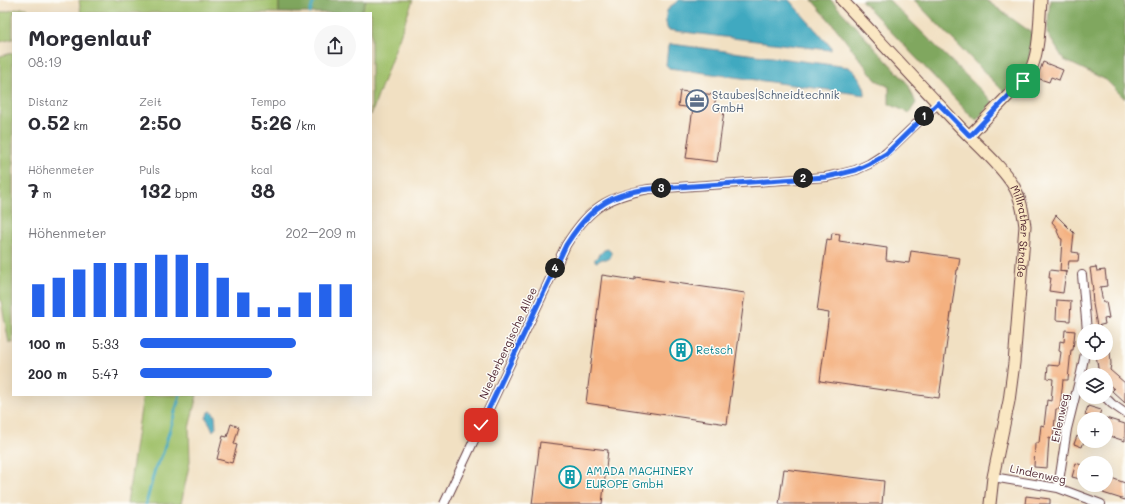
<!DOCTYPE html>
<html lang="de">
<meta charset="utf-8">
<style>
body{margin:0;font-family:Mali,sans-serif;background:#f7f7f7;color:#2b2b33;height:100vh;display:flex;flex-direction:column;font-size:15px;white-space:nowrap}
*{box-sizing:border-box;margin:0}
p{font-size:13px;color:#7c7c81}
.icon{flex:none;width:22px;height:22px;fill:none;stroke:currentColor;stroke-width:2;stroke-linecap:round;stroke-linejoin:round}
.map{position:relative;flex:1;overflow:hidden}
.side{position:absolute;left:12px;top:12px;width:360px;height:384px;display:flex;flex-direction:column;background:#fff;border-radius:0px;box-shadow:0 4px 16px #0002}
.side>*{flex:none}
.buttons{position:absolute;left:1077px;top:324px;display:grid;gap:8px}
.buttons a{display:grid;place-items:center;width:36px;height:36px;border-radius:50%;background:#fff;box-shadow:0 4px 16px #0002;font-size:20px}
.pin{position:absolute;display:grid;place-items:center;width:34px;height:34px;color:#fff;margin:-17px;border-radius:8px;box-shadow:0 2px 6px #0006}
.km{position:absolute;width:20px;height:20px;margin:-10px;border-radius:50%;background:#222;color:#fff;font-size:11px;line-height:20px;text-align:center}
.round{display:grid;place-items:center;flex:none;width:42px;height:42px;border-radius:21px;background:#f7f7f7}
.summary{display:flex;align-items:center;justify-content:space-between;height:68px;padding:0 16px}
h1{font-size:22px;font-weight:700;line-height:30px}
.metrics{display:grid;grid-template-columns:repeat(3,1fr);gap:6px;height:68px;padding:4px 16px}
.metrics div{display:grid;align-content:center}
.metrics b{font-size:20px;font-weight:700}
.metrics small{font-size:11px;font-weight:400}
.metrics p{font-size:11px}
.chart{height:112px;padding:8px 16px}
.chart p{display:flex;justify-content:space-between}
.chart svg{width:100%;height:72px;margin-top:4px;stroke:#2563eb;stroke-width:6}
ul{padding:0 16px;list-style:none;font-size:13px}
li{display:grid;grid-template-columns:64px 48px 1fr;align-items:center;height:30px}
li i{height:10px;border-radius:5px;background:#2563eb}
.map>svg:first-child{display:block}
</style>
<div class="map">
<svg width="1125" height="504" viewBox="0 0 1125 504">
<rect width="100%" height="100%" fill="#fdfcf7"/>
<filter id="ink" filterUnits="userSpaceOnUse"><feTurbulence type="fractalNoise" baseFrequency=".025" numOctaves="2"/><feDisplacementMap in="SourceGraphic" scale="8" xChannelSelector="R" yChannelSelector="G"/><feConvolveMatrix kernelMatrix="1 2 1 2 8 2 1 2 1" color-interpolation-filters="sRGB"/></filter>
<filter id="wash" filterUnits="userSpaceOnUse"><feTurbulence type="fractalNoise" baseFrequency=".012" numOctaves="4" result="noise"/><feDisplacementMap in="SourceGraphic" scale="16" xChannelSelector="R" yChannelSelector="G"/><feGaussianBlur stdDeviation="0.9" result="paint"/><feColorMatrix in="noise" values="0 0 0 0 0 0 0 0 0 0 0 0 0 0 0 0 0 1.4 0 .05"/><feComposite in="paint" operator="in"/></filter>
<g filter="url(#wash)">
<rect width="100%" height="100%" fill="#f1e0c2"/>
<path fill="#a0c16a" stroke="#75704a" d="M79 0H279V13H81Z
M366 0H413L371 115V13H361Z
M21 8H26L29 10 30 13H13V39L0 42V13Z
M13 53V343H9L0 296V56Z
M143 395H197L189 428 190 461 181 504H127Z"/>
<path fill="#80a75e" stroke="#656344" d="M279 0H366L361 13H279Z
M812 0H831L908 84 916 103 909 113 889 104V87L876 80 835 27Z
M861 0H889L993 102 976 121Z
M914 0H986L1032 33 1029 62 1004 92Z
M1050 0H1125V99L1106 80 1064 60 1047 33Z"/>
<path fill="#40a9c0" stroke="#456476" d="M678 0H789L831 47V50H829L668 30C665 24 665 14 668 9 670 5 676 4 678 0Z
M671 44 848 67C856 71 866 86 865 95L669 68 666 65 668 46Z
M608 249 611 252V256L609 259H602L597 262 595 261V259L604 250Z
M211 411C217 415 215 421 216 428L213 431 210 424 206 418 208 413Z"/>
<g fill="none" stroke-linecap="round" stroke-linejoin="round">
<path stroke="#40a9c0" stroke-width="3" d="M310 13 314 0
M146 504 155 469 163 453 180 395"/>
</g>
<g id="blocks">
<path fill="#f4b180" d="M1043 62 1063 70 1059 80 1051 77 1049 82 1037 78Z
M680 91 716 95 714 109 724 111 717 162 686 158 693 108 678 106Z
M1056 215 1074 233 1072 252 1079 253 1078 261H1069L1067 272 1060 271 1062 239 1060 238 1057 231 1058 229 1052 222Z
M832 233 840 234 839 241 887 248 886 260 909 263 911 251 960 258 958 270H957L939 398 820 381 829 313 817 311 827 239 831 240Z
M1096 267 1097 271 1105 270 1107 286 1100 287 1103 302H1106L1109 318 1104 319 1105 324 1097 326 1093 304 1092 290H1093L1090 268Z
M1050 270 1066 272 1063 293 1049 291 1051 278H1049Z
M602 275 635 280V277L745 293 727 424 586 403Z
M1057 300 1071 301 1070 321 1056 320Z
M1065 330 1075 331 1073 350H1071L1068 380H1063L1060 409H1056L1053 439 1049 438 1047 468 1034 467 1035 443H1039L1041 425 1044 426 1047 400 1051 401 1053 379 1047 378 1048 365 1059 366 1061 352 1059 351 1060 341 1064 342Z
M1110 351 1111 364 1110 370 1125 383V403L1112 391 1114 389 1106 382V375H1099L1096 354Z
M1088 406 1101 410 1098 419 1085 415Z
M1106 418 1125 424V441L1106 435Z
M231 424 239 427 234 444 237 445 232 463 217 459 223 436 227 437Z
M1077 436 1084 439V441L1082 447 1074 444Z
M540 442 608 450 602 504H532Z
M1076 463 1084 466V480L1072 477Z
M784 469 884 481 882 504H779Z
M1106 476 1125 483V500L1103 493 1106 485Z
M1026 496 1050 499V504H1025Z"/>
</g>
</g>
<g filter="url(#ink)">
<use href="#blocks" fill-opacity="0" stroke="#633c42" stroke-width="1"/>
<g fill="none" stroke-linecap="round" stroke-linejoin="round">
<g stroke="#633c42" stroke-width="10">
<path id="street" d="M1082 275 1087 331
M1105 397 1112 404 1125 413
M993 477 1058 488 1101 504
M1058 488 1067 429 1081 373 1085 353
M444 504 566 245C589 208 606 197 649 189L826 177 840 174 856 170 869 164 886 153 938 103"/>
</g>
<g stroke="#633c42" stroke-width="13">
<g id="secondary">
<path id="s1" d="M842 0C881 42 920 85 960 127 978 146 999 163 1013 185 1021 198 1023 212 1025 226L1014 363 1009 401 993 477 990 504"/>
<path d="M969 136 1029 74C1040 52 1039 24 1041 0"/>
</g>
</g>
<use href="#street" stroke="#fff" stroke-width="8"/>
<use href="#secondary" stroke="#fae7c3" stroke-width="11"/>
</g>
</g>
<g fill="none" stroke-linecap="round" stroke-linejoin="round" filter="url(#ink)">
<g stroke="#fff" stroke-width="8">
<path id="route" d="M481 425 566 245C580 223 596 203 622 195 630 192 640 190 649 189L826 177 840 174 856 170 869 164 886 154 938 103 970 136 1023 81"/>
</g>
<use href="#route" stroke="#2563eb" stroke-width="5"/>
</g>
<defs>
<g id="office-ring" transform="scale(1.15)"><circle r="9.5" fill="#fdfcf7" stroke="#5c6f8a" stroke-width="1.5"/><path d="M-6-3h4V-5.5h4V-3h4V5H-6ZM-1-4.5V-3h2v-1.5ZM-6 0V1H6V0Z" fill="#5c6f8a"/></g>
<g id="building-ring" transform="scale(1.15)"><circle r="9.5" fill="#fdfcf7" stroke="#0f9aa8" stroke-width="1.5"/><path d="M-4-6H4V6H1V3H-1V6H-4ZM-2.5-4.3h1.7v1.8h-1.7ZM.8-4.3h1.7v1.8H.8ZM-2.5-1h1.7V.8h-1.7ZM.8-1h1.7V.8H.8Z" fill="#0f9aa8"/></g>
</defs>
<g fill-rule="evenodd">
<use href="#office-ring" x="697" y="101"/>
<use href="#building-ring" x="681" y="350"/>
<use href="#building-ring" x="570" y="477"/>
</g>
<g text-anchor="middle" stroke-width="3" stroke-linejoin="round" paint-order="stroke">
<g font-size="11" fill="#4e5e75" stroke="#fdfcf7" text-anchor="start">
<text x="712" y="99">Staubes|Schneidtechnik<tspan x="712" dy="13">GmbH</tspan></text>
</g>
<g font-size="11" fill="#4a1f2b" stroke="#fdfcf7">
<text dy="4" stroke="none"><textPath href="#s1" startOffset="300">Millrather Straße</textPath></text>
<text transform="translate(508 343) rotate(-65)" y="4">Niederbergische Allee</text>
<text transform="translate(1060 418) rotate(-78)" y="4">Erlenweg</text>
<text transform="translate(1038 474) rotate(12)" y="4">Lindenweg</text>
</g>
<g font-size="11" fill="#0d838f" stroke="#fdfcf7" text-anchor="start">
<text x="696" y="354">Retsch</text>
<text x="586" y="475">AMADA MACHINERY<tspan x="586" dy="13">EUROPE GmbH</tspan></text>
</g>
</g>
</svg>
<div class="buttons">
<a><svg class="icon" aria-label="locate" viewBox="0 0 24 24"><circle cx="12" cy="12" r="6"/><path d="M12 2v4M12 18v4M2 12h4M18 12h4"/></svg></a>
<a><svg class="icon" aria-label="layers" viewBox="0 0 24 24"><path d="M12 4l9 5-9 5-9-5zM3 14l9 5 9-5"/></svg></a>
<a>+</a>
<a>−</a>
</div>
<div class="pin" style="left:1023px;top:81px;background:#1e9e55"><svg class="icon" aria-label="arrive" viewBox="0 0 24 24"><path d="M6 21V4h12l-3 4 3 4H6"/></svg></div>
<div class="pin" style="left:481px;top:425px;background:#d93025"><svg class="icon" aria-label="check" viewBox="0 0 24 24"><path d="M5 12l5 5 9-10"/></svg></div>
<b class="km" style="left:924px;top:116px">1</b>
<b class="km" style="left:803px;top:178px">2</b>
<b class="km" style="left:661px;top:188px">3</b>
<b class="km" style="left:555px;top:268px">4</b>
<section class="side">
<div class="summary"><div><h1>Morgenlauf</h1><p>08:19</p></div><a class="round"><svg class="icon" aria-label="share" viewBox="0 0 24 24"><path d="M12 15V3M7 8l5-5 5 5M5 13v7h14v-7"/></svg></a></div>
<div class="metrics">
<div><p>Distanz</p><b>0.52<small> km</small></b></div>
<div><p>Zeit</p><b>2:50</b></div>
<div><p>Tempo</p><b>5:26<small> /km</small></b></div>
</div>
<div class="metrics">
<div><p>Höhenmeter</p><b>7<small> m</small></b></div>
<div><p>Puls</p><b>132<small> bpm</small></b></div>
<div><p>kcal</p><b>38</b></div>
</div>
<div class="chart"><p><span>Höhenmeter</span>202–209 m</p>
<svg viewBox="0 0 160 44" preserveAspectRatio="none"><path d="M5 44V24M15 44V20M25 44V15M35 44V11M45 44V11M55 44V11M65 44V6M75 44V6M85 44V11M95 44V20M105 44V29M115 44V38M125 44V38M135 44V29M145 44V24M155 44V24"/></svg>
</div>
<ul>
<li><b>100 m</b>5:33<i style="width:72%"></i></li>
<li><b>200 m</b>5:47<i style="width:61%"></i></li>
</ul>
</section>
</div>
